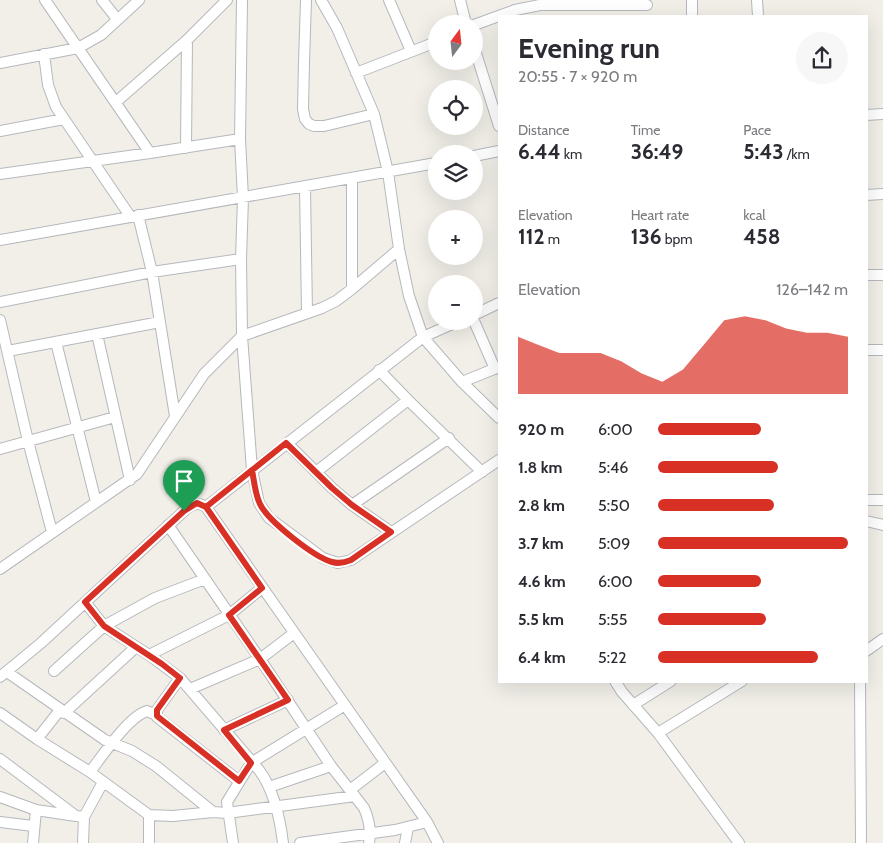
<!DOCTYPE html>
<meta charset="utf-8">
<style>
body{margin:0;font-family:Cabin,sans-serif;background:#f7f7f7;color:#2b2b33;height:100vh;display:flex;flex-direction:column;font-size:19px;white-space:nowrap}
*{box-sizing:border-box;margin:0}
p{font-size:16px;color:#7c7c81}
.icon{flex:none;width:28px;height:28px;fill:none;stroke:currentColor;stroke-width:2;stroke-linecap:round;stroke-linejoin:round}
.map{position:relative;flex:1;overflow:hidden}
.details{position:absolute;left:498px;top:15px;width:370px;height:668px;display:flex;flex-direction:column;background:#fff;border-radius:0px;box-shadow:0 5px 20px #0002}
.details>*{flex:none}
.needle{width:32px;rotate:15deg}
.fabs{position:absolute;left:428px;top:15px;display:grid;gap:10px}
.fabs a{display:grid;place-items:center;width:55px;height:55px;border-radius:50%;background:#fff;box-shadow:0 5px 20px #0002;font-size:25px}
.pin{position:absolute;display:grid;place-items:center;width:42px;height:42px;color:#fff;margin:-51px -21px;border-radius:50% 50% 50% 0;rotate:-45deg;box-shadow:0 0 5px #0007}
.pin .icon{rotate:45deg}
.round{display:grid;place-items:center;flex:none;width:52px;height:52px;border-radius:26px;background:#f7f7f7}
.head{display:flex;align-items:center;justify-content:space-between;height:85px;padding:0 20px}
h1{font-size:28px;font-weight:800;line-height:38px}
.stats{display:grid;grid-template-columns:repeat(3,1fr);gap:8px;height:85px;padding:5px 20px}
.stats div{display:grid;align-content:center}
.stats b{font-size:21px;font-weight:800}
.stats small{font-size:14px;font-weight:400}
.stats p{font-size:14px}
.chart{height:140px;padding:10px 20px}
.chart p{display:flex;justify-content:space-between}
.chart svg{width:100%;height:90px;margin-top:5px;fill:#d93025;opacity:.7}
ul{padding:0 20px;list-style:none;font-size:16px}
li{display:grid;grid-template-columns:80px 60px 1fr;align-items:center;height:38px}
li i{height:12px;border-radius:6px;background:#d93025}
.map>svg:first-child{display:block}
</style>
<div class="map">
<svg width="883" height="843" viewBox="0 0 883 843">
<rect width="100%" height="100%" fill="#f1efe8"/>
<g fill="none" stroke-linecap="round" stroke-linejoin="round">
<g stroke="#b5b8bc" stroke-width="12">
<path id="minor" d="M45 0 150 153
M102 0 117 19
M242 0 240 139 243 198 241 259 242 336 252 470 259 503 269 518 323 558 338 563 351 560 499 460
M306 0 304 62 303 109 305 119 309 124 314 126H324L374 114
M321 0 337 28 374 114 388 172 399 249 409 296 423 337 462 382 499 418
M389 0 411 51
M460 0 466 24
M692 0V16
M757 0 758 16
M474 25 515 10 540 5H647
M474 47 499 126
M44 54 48 85 56 107 130 216
M0 63 78 48 101 35 139 0
M356 73 436 42
M116 102 187 40 227 0
M866 115 883 114
M0 131 64 119
M186 148 187 40
M474 156 499 151
M0 174 150 153 240 139
M352 179V289
M305 187 307 313
M866 195 883 194
M138 215 152 272 175 416
M0 240 436 163
M866 275H883
M0 302 152 272 241 259
M474 315 499 303
M0 320 28 441 52 532
M474 321 495 369
M97 334 130 480
M56 342 96 502
M866 350H883
M8 351 160 322
M379 370 408 400 482 472
M462 382 499 367
M287 443 332 488 352 505 391 532
M0 449 115 417
M316 472 408 400
M866 500H883
M352 505 449 438
M206 507 423 337 459 321
M866 521 883 525
M168 525 260 659 331 766 364 808C369 819 371 831 369 843
M0 569 137 474 204 374 242 336 322 308 336 301 352 289 399 249
M85 602 104 626 149 655 180 678 259 770C274 790 280 818 283 843
M866 651 883 639
M149 655 229 615 262 588
M54 671 104 626 155 598 205 579
M7 672 105 740 132 751 156 766 213 812
M0 677 41 643 184 511C191 505 197 501 206 507L427 822 438 843
M180 678 157 710V717L239 781
M615 681 622 692 658 733 739 843
M860 681 861 843
M190 689 260 659 294 633
M633 705 671 681
M0 713 37 739 90 772 149 815 173 816 213 812 227 813 355 796
M64 713 136 647
M224 730 288 700
M658 733 742 681
M37 739 60 710
M0 759 76 816 84 817 83 843
M90 772C103 755 128 717 147 711L156 715
M269 787 331 766
M350 790 385 763
M0 797 36 810 76 816
M84 817 103 782
M0 822 33 826
M33 843 36 810
M149 843V815
M233 843 227 802 251 763 345 705
M300 843 395 830 427 822
M405 843 408 827"/>
</g>
<use href="#minor" stroke="#fff" stroke-width="10"/>
</g>
<g fill="none" stroke-linecap="round" stroke-linejoin="round">
<g stroke="#fff" stroke-width="10">
<path id="route" d="M184 511 85 602 104 626 162 664 180 678 157 710V716L239 781 251 763 224 730 288 700 229 615 262 588 206 507 252 470C254 480 255 494 260 504 268 521 314 557 332 562 339 564 344 563 351 560L391 532 352 505 332 488 286 443 206 507 197 503 184 511"/>
</g>
<use href="#route" stroke="#d93025" stroke-width="6"/>
</g>
</svg>
<div class="fabs">
<a><svg class="needle" viewBox="-14 -14 28 28"><path d="M0-13l5 13h-10z" fill="#e53935"/><path d="M0 13l5-13h-10z" fill="#7c7c81"/></svg></a>
<a><svg class="icon" aria-label="locate" viewBox="0 0 24 24"><circle cx="12" cy="12" r="6"/><path d="M12 2v4M12 18v4M2 12h4M18 12h4"/></svg></a>
<a><svg class="icon" aria-label="layers" viewBox="0 0 24 24"><path d="M12 4l9 5-9 5-9-5zM3 14l9 5 9-5"/></svg></a>
<a>+</a>
<a>−</a>
</div>
<div class="pin" style="left:184px;top:511px;background:#1e9e55"><svg class="icon" aria-label="arrive" viewBox="0 0 24 24"><path d="M6 21V4h12l-3 4 3 4H6"/></svg></div>
<section class="details">
<div class="head"><div><h1>Evening run</h1><p>20:55 · 7 × 920 m</p></div><a class="round"><svg class="icon" aria-label="share" viewBox="0 0 24 24"><path d="M12 15V3M7 8l5-5 5 5M5 13v7h14v-7"/></svg></a></div>
<div class="stats">
<div><p>Distance</p><b>6.44<small> km</small></b></div>
<div><p>Time</p><b>36:49</b></div>
<div><p>Pace</p><b>5:43<small> /km</small></b></div>
</div>
<div class="stats">
<div><p>Elevation</p><b>112<small> m</small></b></div>
<div><p>Heart rate</p><b>136<small> bpm</small></b></div>
<div><p>kcal</p><b>458</b></div>
</div>
<div class="chart"><p><span>Elevation</span>126–142 m</p>
<svg viewBox="0 0 160 44" preserveAspectRatio="none"><path d="M0 44V16L10 20L20 24L30 24L40 24L50 28L60 34L70 38L80 32L90 20L100 8L110 6L120 8L130 12L140 14L150 14L160 16V44z"/></svg>
</div>
<ul>
<li><b>920 m</b>6:00<i style="width:54%"></i></li>
<li><b>1.8 km</b>5:46<i style="width:63%"></i></li>
<li><b>2.8 km</b>5:50<i style="width:61%"></i></li>
<li><b>3.7 km</b>5:09<i style="width:100%"></i></li>
<li><b>4.6 km</b>6:00<i style="width:54%"></i></li>
<li><b>5.5 km</b>5:55<i style="width:57%"></i></li>
<li><b>6.4 km</b>5:22<i style="width:84%"></i></li>
</ul>
</section>
</div>
